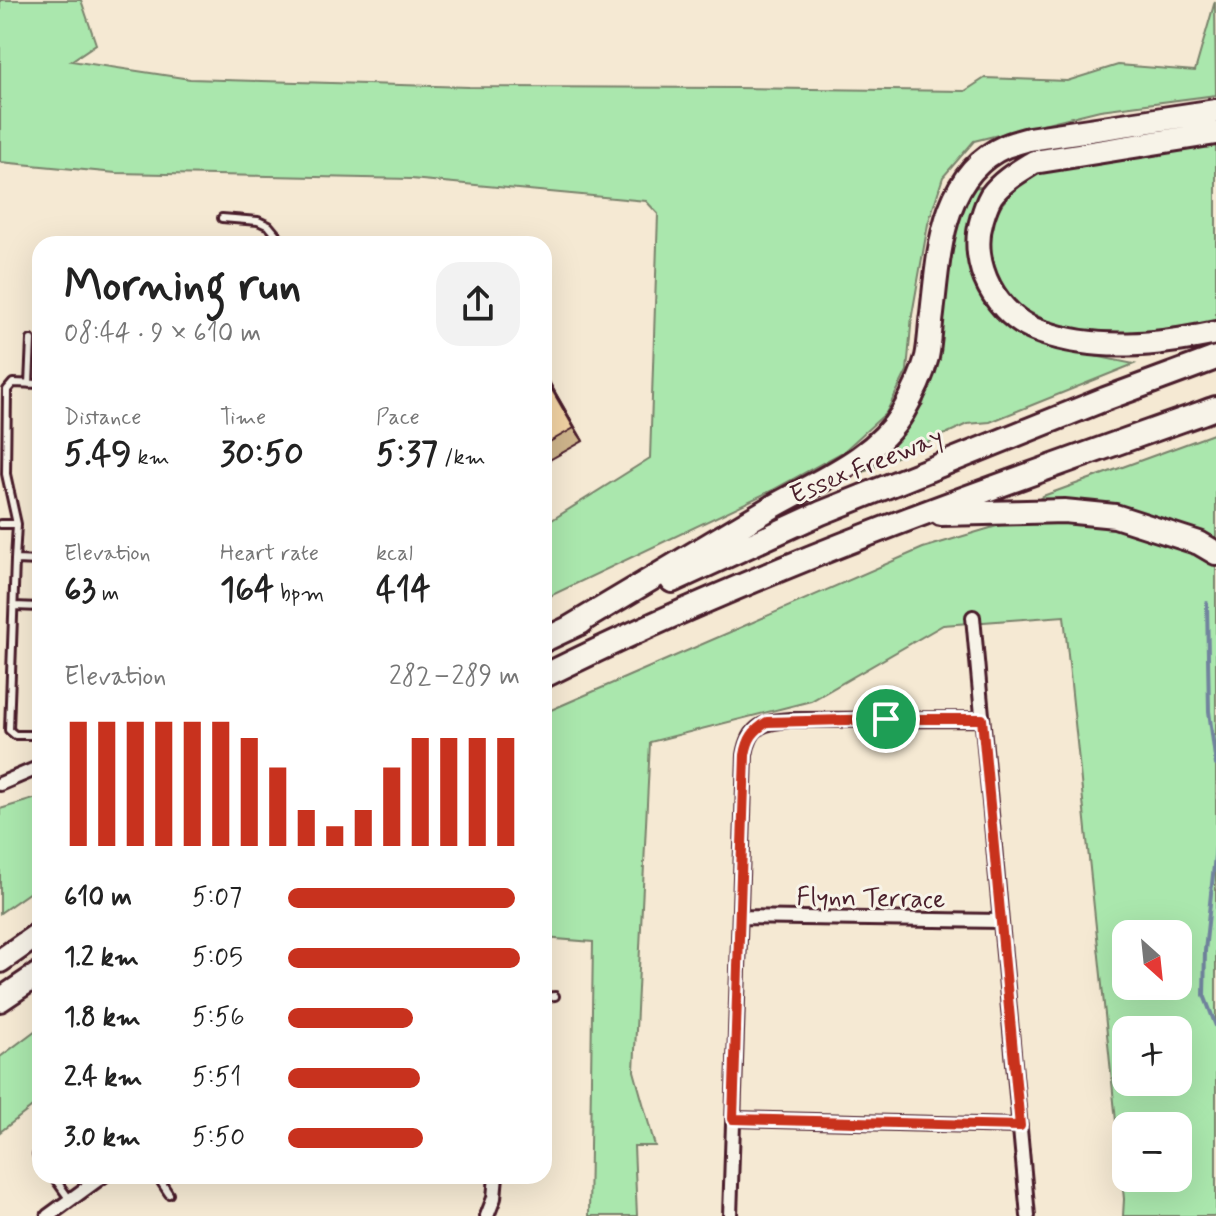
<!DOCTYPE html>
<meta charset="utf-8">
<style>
body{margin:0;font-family:Mynerve,sans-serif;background:#f2f2f2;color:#222;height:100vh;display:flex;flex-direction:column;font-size:30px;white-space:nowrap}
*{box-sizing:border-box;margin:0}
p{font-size:26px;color:#767676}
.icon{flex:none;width:44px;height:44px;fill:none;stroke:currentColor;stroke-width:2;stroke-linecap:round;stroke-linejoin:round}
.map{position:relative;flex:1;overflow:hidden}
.panel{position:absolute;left:32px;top:236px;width:520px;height:948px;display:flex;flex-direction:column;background:#fff;border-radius:24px;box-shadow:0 8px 32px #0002}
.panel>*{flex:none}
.needle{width:52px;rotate:153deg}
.tools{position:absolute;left:1112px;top:920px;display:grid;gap:16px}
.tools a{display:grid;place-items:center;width:80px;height:80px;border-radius:16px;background:#fff;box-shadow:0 8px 32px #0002;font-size:40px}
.pin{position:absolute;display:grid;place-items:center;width:68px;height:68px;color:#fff;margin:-34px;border:4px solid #fff;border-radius:50%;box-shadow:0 2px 8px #0007}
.round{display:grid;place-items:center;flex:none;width:84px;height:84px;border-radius:24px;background:#f2f2f2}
.head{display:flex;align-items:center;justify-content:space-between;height:136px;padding:0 32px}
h1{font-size:44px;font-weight:700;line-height:60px}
.metrics{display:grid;grid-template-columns:repeat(3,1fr);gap:12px;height:136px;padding:8px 32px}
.metrics div{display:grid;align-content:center}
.metrics b{font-size:34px;font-weight:700}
.metrics small{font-size:22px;font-weight:400}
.metrics p{font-size:22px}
.chart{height:224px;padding:16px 32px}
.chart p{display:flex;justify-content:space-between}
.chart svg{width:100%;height:144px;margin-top:8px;stroke:#c8321e;stroke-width:6}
ul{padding:0 32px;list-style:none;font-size:26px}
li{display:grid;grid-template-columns:128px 96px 1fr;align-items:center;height:60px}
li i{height:20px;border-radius:10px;background:#c8321e}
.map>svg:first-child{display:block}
</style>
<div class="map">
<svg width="1216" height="1216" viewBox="0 0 1216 1216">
<rect width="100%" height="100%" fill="#f5e9d3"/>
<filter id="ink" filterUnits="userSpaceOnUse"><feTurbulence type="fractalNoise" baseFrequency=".0125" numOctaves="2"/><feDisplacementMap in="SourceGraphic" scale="16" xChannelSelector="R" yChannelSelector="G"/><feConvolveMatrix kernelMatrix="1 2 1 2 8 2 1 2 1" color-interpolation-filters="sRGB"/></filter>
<g filter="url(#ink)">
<path fill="#aae7ad" stroke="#7a836c" stroke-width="2" fill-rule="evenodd" d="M0 0H81L96 44 71 61 190 79 469 87 735 88 965 91 985 78 1067 81 1118 65 1195 71 1215 1 1216 95 1100 110 974 141 943 177 928 224 912 315 907 371 886 413 843 452 775 489 544 599V525L650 458 658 214 646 201 411 179 116 173 0 162Z
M1216 142V323L1162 337 1075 335 1006 300 989 263V228L1002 204 1020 182 1055 167Z
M974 187 991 188 971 230 1002 315 1041 345 1134 364 990 422 967 424 857 475 923 404 932 370 958 219Z
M1216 433V543L1190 528 1137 513 1033 504 1043 496Z
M1092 519 1168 540 1216 566V1216H1123L1124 1199 1064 616 943 625 811 701 650 742 634 1071 655 1146H634L637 1216H589L593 942 544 938V713L923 548 1014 521ZM1126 934H1178V986H1126ZM1126 1030H1178V1082H1126ZM1126 1126H1178V1178H1126Z
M40 797V885L0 913V809Z
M40 1027V1101L0 1132V1057Z"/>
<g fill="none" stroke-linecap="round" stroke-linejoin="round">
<path stroke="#71849e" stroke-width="4" d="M1207 603 1209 711 1216 765
M1216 846 1205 951 1204 995 1216 1026"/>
<g stroke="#4a1f2b" stroke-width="12">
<path id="lane" d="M222 218 258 221 269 226 284 244
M29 384 31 340
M40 384 13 383 7 390 6 474 17 524 15 560 40 561
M0 524H17
M15 560 9 730 15 735H40
M14 606 40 607
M544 997 555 996
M37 1155 40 1159
M53 1176 70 1200
M157 1176 169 1194"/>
</g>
<g stroke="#4a1f2b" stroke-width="18">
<path id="street" d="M973 617 1028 1216
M0 784 40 767
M740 917 1001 921
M733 1119 1020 1126
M48 1216 103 1176
M487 1216 494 1198 496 1176
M730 1216 745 755C750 725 763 722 790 720L982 719"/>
</g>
<g stroke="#4a1f2b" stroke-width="28">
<path id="highway" d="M1216 133 1034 162C1018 172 1002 181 991 196 987 203 984 212 982 219 968 264 996 317 1041 332 1098 352 1159 345 1216 333
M941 514 1064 511 1115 516 1199 543 1216 553
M672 581 821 513 1105 399 1216 358
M569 628C635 589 701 549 767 510 814 482 874 461 903 412 913 395 922 376 927 357 930 343 930 328 932 314 939 254 941 174 1006 146 1014 143 1022 141 1029 139L1216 111
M544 640 582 622
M544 676C760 568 989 488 1216 408
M0 961 40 933
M0 1000 40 973"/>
</g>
<use href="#lane" stroke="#f7f3e8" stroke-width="6"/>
<use href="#street" stroke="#f7f3e8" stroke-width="12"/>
<use href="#highway" stroke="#f7f3e8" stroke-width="22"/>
</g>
<path fill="#cfb58c" stroke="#4a1f2b" stroke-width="2" d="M544 373 583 441 544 463Z"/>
<path fill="#a99372" stroke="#4a1f2b" stroke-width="2" d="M544 373 583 441 574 428 544 376Z"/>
<path fill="#f1d2a3" stroke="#4a1f2b" stroke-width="2" d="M544 376 574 428 544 445Z"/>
</g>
<g fill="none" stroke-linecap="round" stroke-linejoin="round" filter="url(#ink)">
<g stroke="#fff" stroke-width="16">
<path id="route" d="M886 719H982L1020 1126 733 1119 745 755C748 738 753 731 767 722Z"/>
</g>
<use href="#route" stroke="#c8321e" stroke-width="10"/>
</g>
<g text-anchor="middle" stroke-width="6" stroke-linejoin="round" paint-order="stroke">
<g font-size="26" fill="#4a1f2b" stroke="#f7f3e8">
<text transform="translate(866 465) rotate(-22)" y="9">Essex Freeway</text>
<text transform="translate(871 897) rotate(1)" y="9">Flynn Terrace</text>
</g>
</g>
</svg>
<div class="tools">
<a><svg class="needle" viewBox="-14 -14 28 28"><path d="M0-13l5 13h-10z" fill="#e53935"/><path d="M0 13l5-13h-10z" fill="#767676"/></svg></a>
<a>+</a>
<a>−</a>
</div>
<div class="pin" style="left:886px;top:719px;background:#1e9e55"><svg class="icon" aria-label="arrive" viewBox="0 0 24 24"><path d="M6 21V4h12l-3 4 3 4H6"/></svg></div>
<section class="panel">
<div class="head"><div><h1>Morning run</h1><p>08:44 · 9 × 610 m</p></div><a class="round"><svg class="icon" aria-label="share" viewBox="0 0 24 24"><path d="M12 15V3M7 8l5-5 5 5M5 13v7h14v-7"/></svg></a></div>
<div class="metrics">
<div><p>Distance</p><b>5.49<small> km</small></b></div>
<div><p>Time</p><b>30:50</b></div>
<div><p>Pace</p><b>5:37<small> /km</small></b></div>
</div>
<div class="metrics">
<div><p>Elevation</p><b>63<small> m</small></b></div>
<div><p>Heart rate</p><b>164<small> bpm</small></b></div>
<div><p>kcal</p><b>414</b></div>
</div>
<div class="chart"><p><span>Elevation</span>282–289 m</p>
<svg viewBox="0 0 160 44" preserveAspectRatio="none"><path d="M5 44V6M15 44V6M25 44V6M35 44V6M45 44V6M55 44V6M65 44V11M75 44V20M85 44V33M95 44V38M105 44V33M115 44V20M125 44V11M135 44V11M145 44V11M155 44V11"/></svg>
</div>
<ul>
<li><b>610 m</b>5:07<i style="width:98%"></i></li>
<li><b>1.2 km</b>5:05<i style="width:100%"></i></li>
<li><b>1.8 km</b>5:56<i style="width:54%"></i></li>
<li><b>2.4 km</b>5:51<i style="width:57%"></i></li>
<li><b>3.0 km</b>5:50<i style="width:58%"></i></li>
</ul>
</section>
</div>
